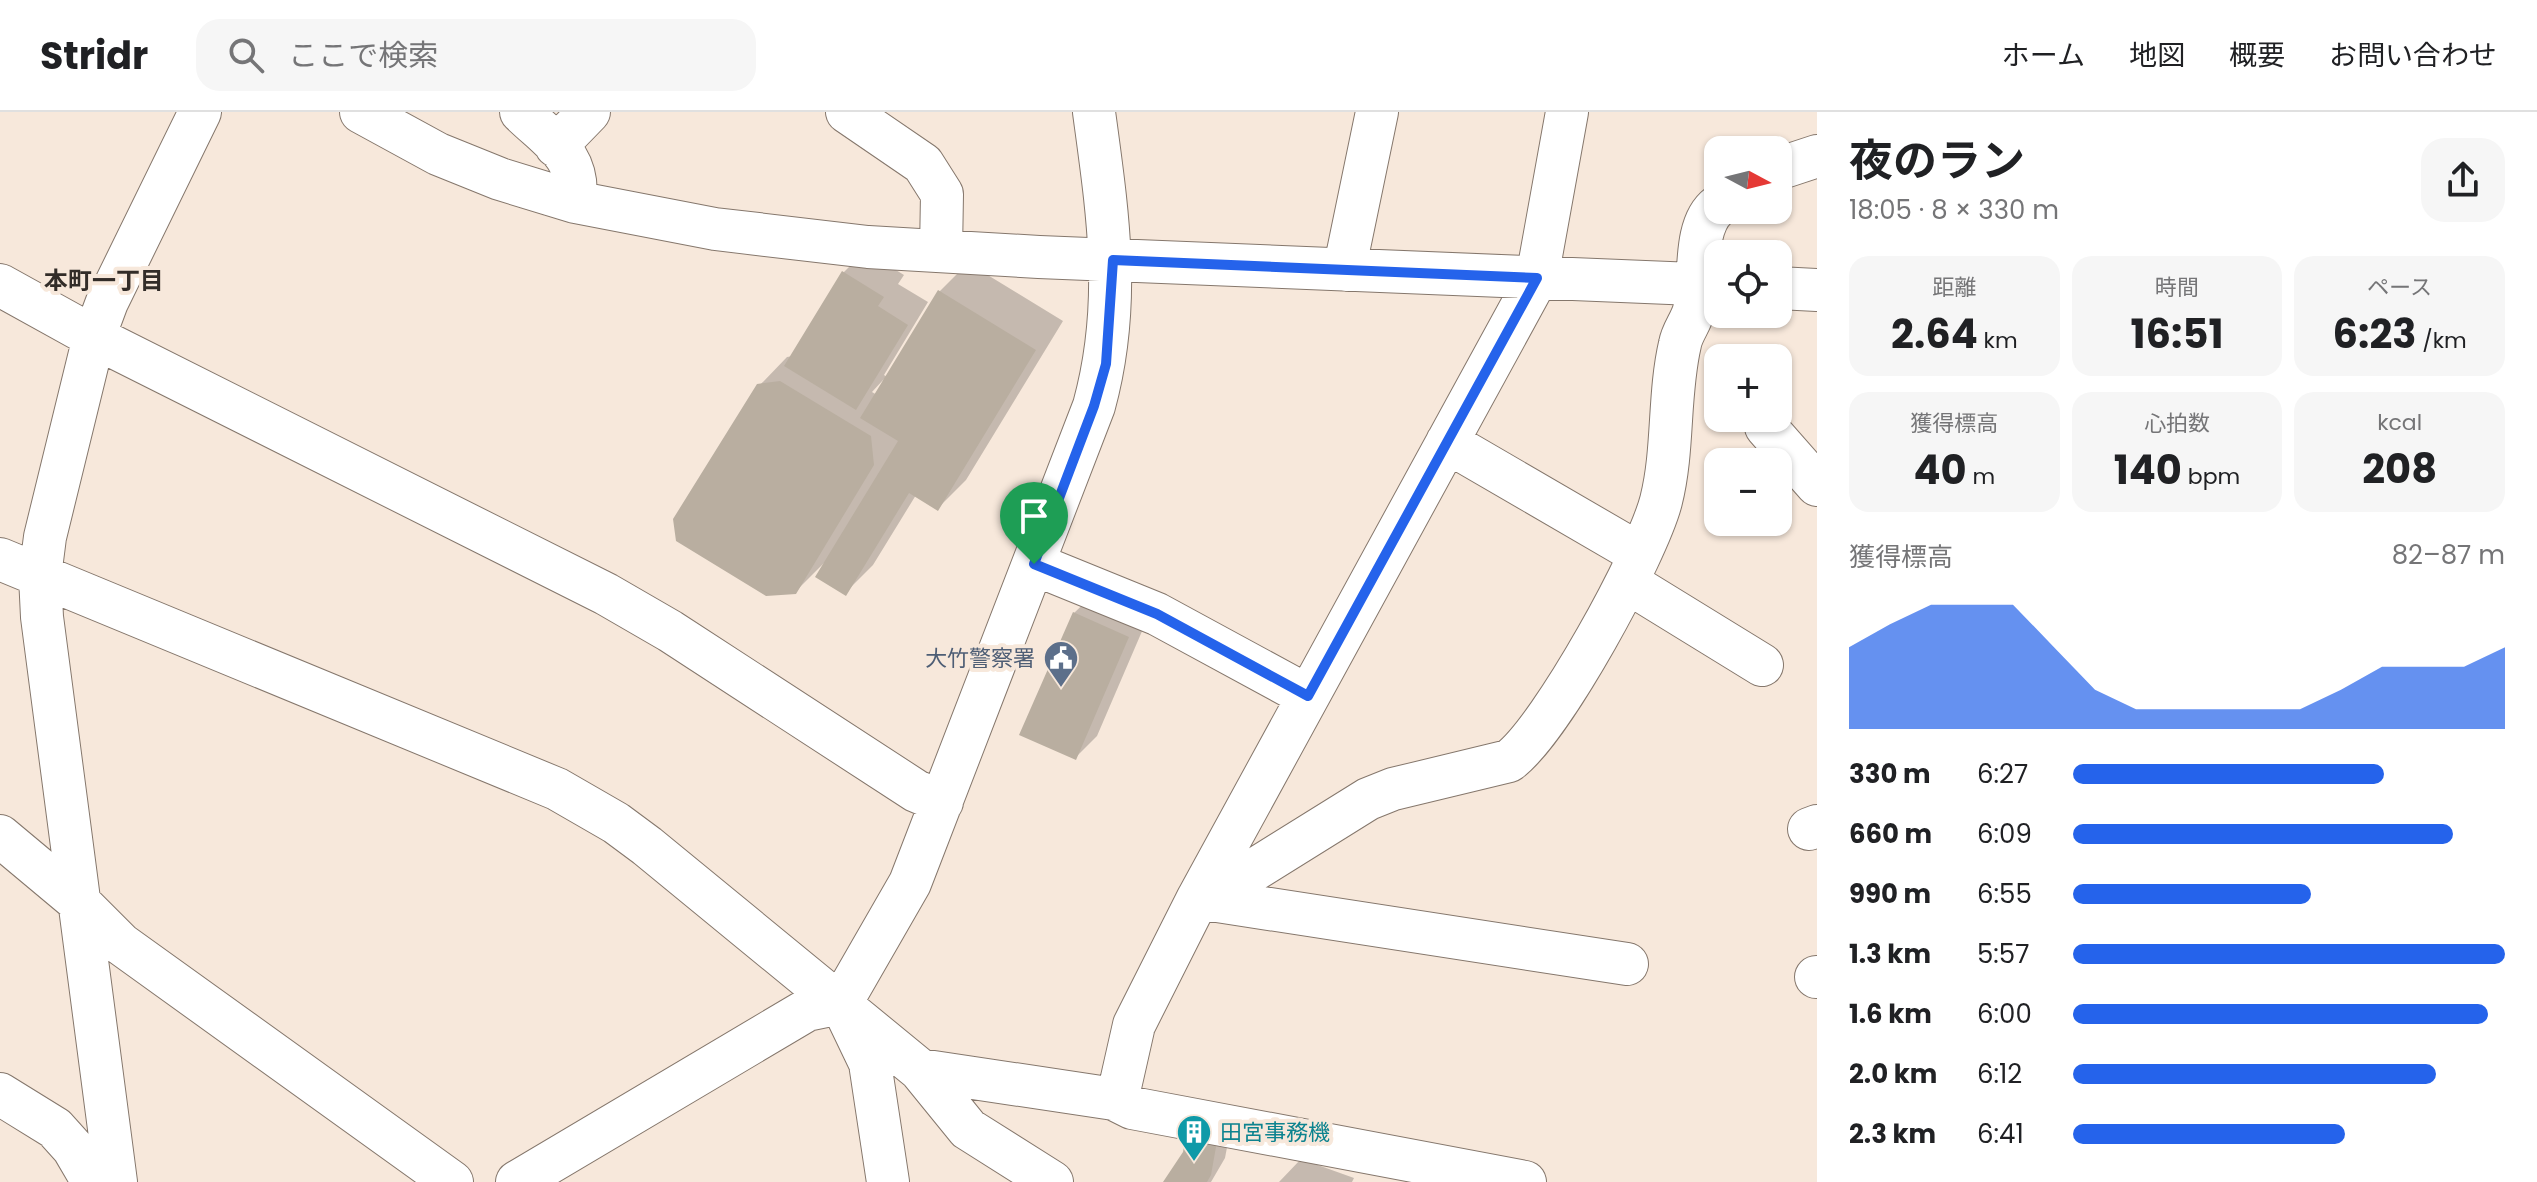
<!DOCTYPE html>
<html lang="ja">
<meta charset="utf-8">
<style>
body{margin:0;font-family:Poppins,"Noto Sans JP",sans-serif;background:#f6f6f6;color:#202124;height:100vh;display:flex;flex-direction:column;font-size:30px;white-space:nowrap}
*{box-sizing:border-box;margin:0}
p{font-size:26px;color:#757577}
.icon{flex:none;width:44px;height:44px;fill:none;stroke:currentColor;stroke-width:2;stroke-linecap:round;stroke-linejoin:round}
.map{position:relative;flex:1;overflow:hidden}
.details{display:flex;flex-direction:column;background:#fff;width:720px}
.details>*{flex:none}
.needle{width:52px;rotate:97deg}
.tools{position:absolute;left:1704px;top:24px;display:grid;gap:16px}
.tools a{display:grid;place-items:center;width:88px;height:88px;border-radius:16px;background:#fff;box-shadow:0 2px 6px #0004;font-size:40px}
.pin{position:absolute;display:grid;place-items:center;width:68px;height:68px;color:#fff;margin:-82px -34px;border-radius:50% 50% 50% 0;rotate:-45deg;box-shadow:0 0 8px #0007}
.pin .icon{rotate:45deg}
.round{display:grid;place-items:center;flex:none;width:84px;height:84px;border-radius:24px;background:#f6f6f6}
.head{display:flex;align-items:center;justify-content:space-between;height:136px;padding:0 32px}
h1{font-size:44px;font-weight:700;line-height:60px}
.stats{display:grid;grid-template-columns:repeat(3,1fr);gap:12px;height:136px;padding:8px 32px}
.stats div{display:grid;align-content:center;border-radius:20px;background:#f6f6f6;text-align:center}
.stats b{font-size:40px;font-weight:700}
.stats small{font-size:22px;font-weight:400}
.stats p{font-size:22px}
.chart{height:224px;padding:16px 32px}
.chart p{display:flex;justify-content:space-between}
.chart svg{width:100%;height:144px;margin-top:8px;fill:#2563eb;opacity:.7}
ul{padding:0 32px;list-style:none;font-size:26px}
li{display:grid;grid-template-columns:128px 96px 1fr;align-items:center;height:60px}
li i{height:20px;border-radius:10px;background:#2563eb}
header{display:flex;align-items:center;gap:48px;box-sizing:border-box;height:112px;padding:0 40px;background:#fff;border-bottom:2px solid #e0e0e0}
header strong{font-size:38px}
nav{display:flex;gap:44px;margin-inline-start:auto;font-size:28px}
.search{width:560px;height:72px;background:#f6f6f6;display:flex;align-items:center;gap:20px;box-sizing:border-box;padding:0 28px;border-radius:24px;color:#757577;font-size:30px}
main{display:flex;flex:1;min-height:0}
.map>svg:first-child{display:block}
</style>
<header>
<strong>Stridr</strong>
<div class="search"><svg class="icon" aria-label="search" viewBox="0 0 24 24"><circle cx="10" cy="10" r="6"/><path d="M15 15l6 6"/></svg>ここで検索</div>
<nav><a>ホーム</a><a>地図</a><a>概要</a><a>お問い合わせ</a></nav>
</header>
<main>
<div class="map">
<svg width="1817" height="1070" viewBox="0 0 1817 1070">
<rect width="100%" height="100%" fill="#f7e8db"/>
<path fill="#0003" fill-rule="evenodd" d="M865 139 904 163 898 172 928 190 884 263 887 265 940 179 968 151 1063 209 966 368 938 396 916 383 873 453 845 481 825 450 795 480 759 274 787 245 793 244 844 160ZM884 267 877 283 872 280Z
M1096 480 1149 503 1097 624 1075 646 1074 501Z
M1233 1004 1225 1046 1211 1070H1166Z
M1301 1047 1354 1066 1352 1070H1279Z"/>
<path fill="#b9aea0" d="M842 159 884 185 878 194 908 213 856 298 784 254Z
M938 178 1036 238 938 399 909 381 846 484 815 465 898 329 860 306Z
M780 269 871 324 874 353 796 482 766 484 676 429 673 407 757 272Z
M1073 500 1129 525 1076 648 1019 623Z
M1188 1012 1219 1018 1211 1063 1207 1070H1163L1183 1040Z"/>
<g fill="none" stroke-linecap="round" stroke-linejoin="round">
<g stroke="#85776c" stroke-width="44">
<path id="minor" d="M361 0 438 42 500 67 575 90 715 117 868 135 1039 145 1718 173
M521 0C551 29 581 44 575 90
M847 0 923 52 942 82 941 139
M556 34 589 0
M1778 57 1817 44
M1347 158 1348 140 1377 0
M0 173 94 225 606 482 670 519 916 679 942 690
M1778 176 1817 178
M1766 315 1817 373
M1447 330 1638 441
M0 447 557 677 616 711 647 734 920 958 1114 987 1132 996 1525 1070
M1034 452 1157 502 1308 584
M1627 470 1762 553
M1809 717 1817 714
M0 724 79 790 121 832 452 1070
M1198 786 1217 781 1368 687 1393 677 1509 649C1552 617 1647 443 1661 389 1674 338 1668 283 1680 232 1682 220 1691 210 1694 198 1701 170 1692 114 1718 94
M1198 786 1627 852
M1816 865H1817
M847 903 870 951 888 1070
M920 958 968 1017 1052 1070
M0 982 55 1016 73 1036 90 1065 116 1070
M1114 987 1120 975 1134 913 1198 786 1537 166 1567 0
M116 1070 42 505 40 464 45 425 94 225 107 190 200 0
M517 1070 807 898 841 891 910 771 1094 294C1122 192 1108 103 1094 0"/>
</g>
<use href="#minor" stroke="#fff" stroke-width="42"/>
</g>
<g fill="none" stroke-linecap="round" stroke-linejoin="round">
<g stroke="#fff" stroke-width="16">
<path id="route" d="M1113 148 1537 166 1308 584 1157 502 1034 452 1094 294 1106 252Z"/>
</g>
<use href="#route" stroke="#2563eb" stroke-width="10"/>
</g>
<defs>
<g id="civic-pin" transform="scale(1.8)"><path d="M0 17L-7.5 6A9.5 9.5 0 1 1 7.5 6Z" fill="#5c6f8a" stroke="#f7e8db"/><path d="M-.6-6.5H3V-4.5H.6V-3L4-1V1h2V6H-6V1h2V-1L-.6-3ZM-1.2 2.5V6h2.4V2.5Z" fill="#fff"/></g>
<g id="building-pin" transform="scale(1.8)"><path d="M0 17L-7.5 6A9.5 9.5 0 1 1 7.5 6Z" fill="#0f9aa8" stroke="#f7e8db"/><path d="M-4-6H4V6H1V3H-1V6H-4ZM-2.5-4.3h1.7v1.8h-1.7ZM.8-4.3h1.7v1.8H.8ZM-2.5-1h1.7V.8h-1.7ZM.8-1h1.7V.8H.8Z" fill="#fff"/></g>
</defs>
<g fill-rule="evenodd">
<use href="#civic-pin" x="1061" y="546"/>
<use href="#building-pin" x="1194" y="1020"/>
</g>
<g text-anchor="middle" stroke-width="8" stroke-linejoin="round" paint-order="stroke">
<g font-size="22" fill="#4e5e75" stroke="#f7e8db" text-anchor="end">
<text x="1035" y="554">大竹警察署</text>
</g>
<g font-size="22" fill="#0d838f" stroke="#f7e8db" text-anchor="start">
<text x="1220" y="1028">田宮事務機</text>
</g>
<g font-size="24" font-weight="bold" fill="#322c28" stroke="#f7e8db">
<text x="104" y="177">本町一丁目</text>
</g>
</g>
</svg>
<div class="tools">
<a><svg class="needle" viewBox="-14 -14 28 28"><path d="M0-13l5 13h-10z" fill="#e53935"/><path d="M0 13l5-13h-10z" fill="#757577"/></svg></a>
<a><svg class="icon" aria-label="locate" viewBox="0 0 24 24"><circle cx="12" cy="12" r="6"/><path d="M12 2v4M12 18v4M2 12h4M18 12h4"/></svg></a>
<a>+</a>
<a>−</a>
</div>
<div class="pin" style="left:1034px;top:452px;background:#1e9e55"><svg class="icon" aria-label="arrive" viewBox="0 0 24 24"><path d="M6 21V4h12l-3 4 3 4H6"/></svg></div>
</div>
<section class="details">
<div class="head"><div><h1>夜のラン</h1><p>18:05 · 8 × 330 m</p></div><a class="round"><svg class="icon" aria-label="share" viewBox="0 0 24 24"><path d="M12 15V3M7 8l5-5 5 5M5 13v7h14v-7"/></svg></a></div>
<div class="stats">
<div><p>距離</p><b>2.64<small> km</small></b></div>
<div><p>時間</p><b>16:51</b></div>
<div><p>ペース</p><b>6:23<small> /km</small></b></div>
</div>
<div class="stats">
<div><p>獲得標高</p><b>40<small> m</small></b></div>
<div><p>心拍数</p><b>140<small> bpm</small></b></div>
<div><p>kcal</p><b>208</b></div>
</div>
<div class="chart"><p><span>獲得標高</span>82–87 m</p>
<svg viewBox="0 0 160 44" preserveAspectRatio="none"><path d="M0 44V19L10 12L20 6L30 6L40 6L50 19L60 32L70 38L80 38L90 38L100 38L110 38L120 32L130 25L140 25L150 25L160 19V44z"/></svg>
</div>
<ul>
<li><b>330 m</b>6:27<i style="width:72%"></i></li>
<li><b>660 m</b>6:09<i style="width:88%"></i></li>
<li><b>990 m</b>6:55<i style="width:55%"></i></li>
<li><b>1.3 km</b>5:57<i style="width:100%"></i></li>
<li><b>1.6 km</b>6:00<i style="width:96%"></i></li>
<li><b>2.0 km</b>6:12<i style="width:84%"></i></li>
<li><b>2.3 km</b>6:41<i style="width:63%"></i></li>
</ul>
</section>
</main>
